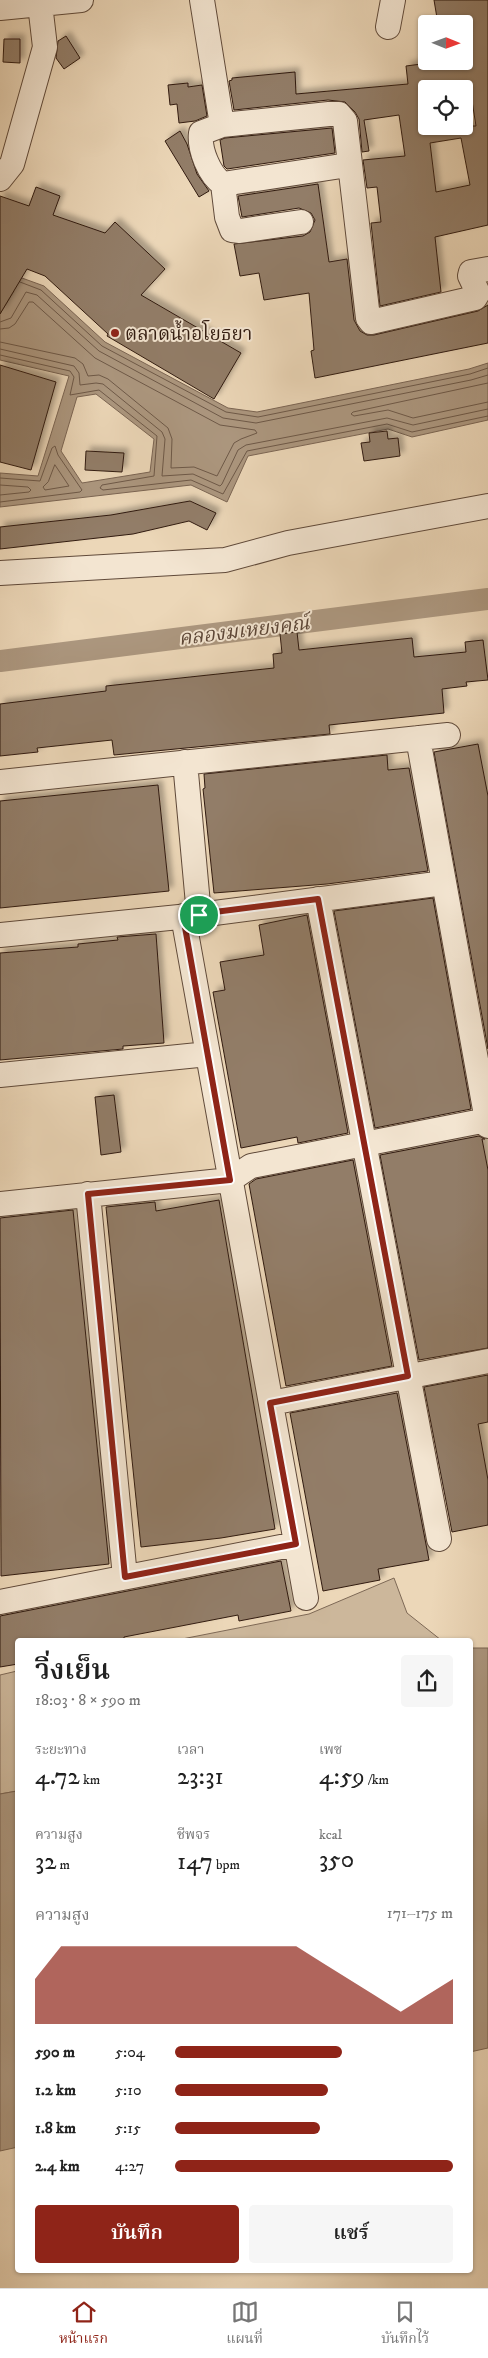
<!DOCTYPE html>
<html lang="th">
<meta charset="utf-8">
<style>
body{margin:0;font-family:"IM FELL DW Pica","Noto Serif Thai",serif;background:#f6f6f6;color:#222;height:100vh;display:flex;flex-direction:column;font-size:19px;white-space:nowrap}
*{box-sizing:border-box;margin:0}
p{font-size:16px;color:#767676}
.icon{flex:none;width:28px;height:28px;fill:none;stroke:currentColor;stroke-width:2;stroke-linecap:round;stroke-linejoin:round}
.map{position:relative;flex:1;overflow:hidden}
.panel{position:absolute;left:15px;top:1638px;width:458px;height:635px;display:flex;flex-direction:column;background:#fff;border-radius:5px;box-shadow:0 1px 4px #0004}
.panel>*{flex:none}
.needle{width:32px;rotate:91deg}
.fabs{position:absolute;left:418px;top:15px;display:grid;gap:10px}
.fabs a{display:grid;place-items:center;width:55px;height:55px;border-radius:5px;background:#fff;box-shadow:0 1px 4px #0004;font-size:25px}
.pin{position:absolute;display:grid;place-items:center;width:42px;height:42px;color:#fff;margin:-21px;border:2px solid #fff;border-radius:50%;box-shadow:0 1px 5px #0007}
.round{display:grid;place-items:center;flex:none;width:52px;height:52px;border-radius:5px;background:#f6f6f6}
.head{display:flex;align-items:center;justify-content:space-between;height:85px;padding:0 20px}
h1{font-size:28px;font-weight:600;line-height:38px}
.metrics{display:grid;grid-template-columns:repeat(3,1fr);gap:8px;height:85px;padding:5px 20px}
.metrics div{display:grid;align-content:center}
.metrics b{font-size:25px;font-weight:600}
.metrics small{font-size:14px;font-weight:400}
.metrics p{font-size:14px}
.chart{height:140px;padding:10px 20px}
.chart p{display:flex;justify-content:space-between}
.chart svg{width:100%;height:90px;margin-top:5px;fill:#8f2418;opacity:.7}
.action{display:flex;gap:10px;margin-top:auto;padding:10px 20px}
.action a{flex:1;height:58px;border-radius:5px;background:#8f2418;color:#fff;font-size:20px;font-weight:600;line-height:58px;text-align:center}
.action a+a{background:#f6f6f6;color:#222}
ul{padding:0 20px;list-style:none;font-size:16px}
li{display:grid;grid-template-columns:80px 60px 1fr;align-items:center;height:38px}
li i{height:12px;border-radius:6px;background:#8f2418}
.tab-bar{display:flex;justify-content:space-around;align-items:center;height:70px;border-top:1px solid #e0e0e0;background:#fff;font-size:14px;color:#767676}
.tab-bar a{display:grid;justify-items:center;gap:2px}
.tab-bar .on{color:#8f2418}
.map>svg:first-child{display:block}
</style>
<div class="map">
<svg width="488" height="2288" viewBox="0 0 488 2288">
<defs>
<filter id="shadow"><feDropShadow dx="4.5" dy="-4.5" stdDeviation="2.5" flood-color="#0004"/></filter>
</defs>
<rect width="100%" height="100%" fill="#ecd7b8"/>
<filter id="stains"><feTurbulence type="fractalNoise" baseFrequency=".004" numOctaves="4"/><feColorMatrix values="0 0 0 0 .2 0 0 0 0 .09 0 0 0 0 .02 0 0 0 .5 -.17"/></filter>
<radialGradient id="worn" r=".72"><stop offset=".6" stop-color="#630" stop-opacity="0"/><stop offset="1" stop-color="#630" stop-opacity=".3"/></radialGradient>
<path fill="#ccb79b" stroke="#7e6956" d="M394 1578 407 1613 441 1640H177L309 1614Z
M17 1671V1791L0 1794V1675Z"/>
<path fill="#ac977f" stroke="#7b6553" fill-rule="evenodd" d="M0 270 44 286 105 342 228 408 257 412 469 369 488 363V420L412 437 388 429 248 456 227 502 191 485 0 507V473L38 476 69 376 0 360V314L14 291 0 282ZM96 394 154 439 150 472 82 483 61 451 77 397Z
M470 1648H488V2048L470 2052Z
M17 1791 18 2147 0 2151V1794Z"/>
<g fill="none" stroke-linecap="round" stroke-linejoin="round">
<path stroke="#6e5948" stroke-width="1" d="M20 282 41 290 102 346 226 412 258 417 470 374 488 368
M0 322 11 318 26 292 37 295 99 351 223 418 256 423 471 380 488 375
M0 329 9 328 15 324 29 302H33L95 358 220 425 255 430 257 433 241 439 234 443 217 476 194 467 171 468 172 439 168 428 108 379 99 375 88 376 83 364 75 358 0 342
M0 349 74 366 79 373 80 385 96 383 103 384 162 432 165 439 162 476 193 474 220 486 222 484 238 450 246 445 387 418 413 425 488 409
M0 355 70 371 74 377 70 395 99 390 157 436 154 476 102 485 100 488 103 490 191 480 223 494 247 451 387 424 412 432 488 416
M488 383 353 412 351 414 354 416 388 410 413 418 488 402
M55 465 69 486 45 490 43 487 48 482Z
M0 478 40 481 52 448 55 446 58 455 82 490 80 492 0 502
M0 485 28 487 31 490 29 492 0 495"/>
<path stroke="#ac977f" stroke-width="22" d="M0 661 488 599"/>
</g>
<path fill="#927d67" stroke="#311b10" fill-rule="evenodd" filter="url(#shadow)" d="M434 0H488V225L435 237 441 292 380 306 371 223 381 222 377 187 367 188 363 160 405 156 399 115 364 120 369 151 362 152 359 119 355 112 345 102 328 100 234 110 229 81 232 80V78L295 72 296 94 408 84 406 66 444 61H464V24H438ZM469 82 476 126H426V89ZM461 138 470 185 436 192 430 143Z
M66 36 80 58 64 69 56 58 58 41Z
M4 39H20V63L3 62Z
M188 83V87L202 85 207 116 195 121 179 123 177 104 170 105 168 85Z
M332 128 335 153 227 169 224 166 220 140 225 138Z
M180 131 187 144 197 174 209 191 199 197 165 141Z
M318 184 329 262 347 259 354 320 360 331 367 335H374L478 311 488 305V343L315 378 311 351 314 350 309 293 264 300 259 273 240 276 234 244 303 236 310 232 315 220 311 213 299 208 242 217 238 196Z
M36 187 60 196 53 215 105 233 115 222 165 269 141 295 241 353 214 399 107 336 108 334 45 276 27 269 0 314V196L29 206Z
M0 365 56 382 31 470 0 462Z
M387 431 388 439 398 438 400 456 364 461 361 443 370 442 369 433Z
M86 451 124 453 122 472 85 470Z
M190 501 216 513 207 530 189 521 133 534 0 549V527L111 515Z
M297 632 299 650 412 638 414 657 466 652 465 642 483 640 488 680 466 682 467 686 442 689 444 713 329 725 330 734 114 755 112 740 37 748 38 752 0 756V704L106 691V686L274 668 273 654 282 653 280 634Z
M478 744 488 796V1049L434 752Z
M387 755 388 770 409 768 428 871 327 884 214 893 203 789 205 788 204 774Z
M158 785 169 891 0 908V801Z
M433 898 471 1109 375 1128 334 911Z
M307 915 348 1133 298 1143 297 1137 241 1148 213 992 225 990 220 962 264 955 259 925Z
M156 934 164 1043 123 1046V1049L0 1060V953L78 947V944L118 940 117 937Z
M114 1095 121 1152 101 1155 95 1097Z
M479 1136 485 1139H482L488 1170V1348L419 1360 380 1155Z
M353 1160 392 1366 286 1386 249 1184 256 1179Z
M219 1200 275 1529 221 1538 141 1547 106 1207 155 1202 156 1211Z
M73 1210 109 1564 1 1576 0 1218Z
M488 1375V1422L478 1424 488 1480V1525L452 1532 424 1387Z
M397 1393 429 1560 378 1569 380 1580 323 1591 290 1413Z
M281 1561 291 1611 239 1621 238 1615 124 1637V1640H18V1664L0 1667V1616Z"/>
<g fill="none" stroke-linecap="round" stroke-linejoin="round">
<g stroke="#604a3a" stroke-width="26">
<path id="minor" d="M202 0 222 125 329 114H339L345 121 368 318 371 322 475 298 478 293 470 276 471 272 488 269
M0 8 81 0
M388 27 393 0
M222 125 201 133C199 149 209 175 223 184L348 165
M0 179 12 164 45 47 40 4
M223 184 227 217 232 230 240 231 301 222
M0 573 225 560 288 543 488 506
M418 738 488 1126
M185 762 199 915
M0 782 448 735
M318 899 439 1539
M183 916 306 1598
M0 935 199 915 444 883
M0 1075 208 1054
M88 1194 125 1577
M0 1204 230 1180 251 1166 487 1120
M271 1403 488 1361
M0 1602 296 1544"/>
</g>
<use href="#minor" stroke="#f3e5d1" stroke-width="24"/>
</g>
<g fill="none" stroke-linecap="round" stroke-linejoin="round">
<g stroke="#fff" stroke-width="10">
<path id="route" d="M318 899 408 1376 270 1403 296 1544 125 1577 88 1194 230 1180 183 916Z"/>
</g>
<use href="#route" stroke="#8f2418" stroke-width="6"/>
</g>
<circle fill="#8f2418" stroke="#f3e5d1" stroke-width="2" cx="115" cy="333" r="5"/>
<g text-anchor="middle" stroke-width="4" stroke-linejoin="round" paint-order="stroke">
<g font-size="19" fill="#311b10" stroke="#f3e5d1" text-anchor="start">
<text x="125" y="340">ตลาดน้ำอโยธยา</text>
</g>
<g font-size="20" font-style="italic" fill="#5c4637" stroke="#f3e5d1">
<text transform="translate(244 630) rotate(-7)" y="7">คลองมเหยงคณ์</text>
</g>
</g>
<rect width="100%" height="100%" filter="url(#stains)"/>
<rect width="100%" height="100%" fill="url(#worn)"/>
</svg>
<div class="fabs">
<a><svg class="needle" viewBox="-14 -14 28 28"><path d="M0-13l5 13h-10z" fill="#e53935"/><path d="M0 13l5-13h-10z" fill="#767676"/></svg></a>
<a><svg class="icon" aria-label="locate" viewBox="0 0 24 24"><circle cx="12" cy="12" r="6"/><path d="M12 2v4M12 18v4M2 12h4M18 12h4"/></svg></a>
</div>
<div class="pin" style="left:199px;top:915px;background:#1e9e55"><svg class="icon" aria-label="arrive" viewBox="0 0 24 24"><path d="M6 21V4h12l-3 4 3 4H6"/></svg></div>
<section class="panel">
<div class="head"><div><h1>วิ่งเย็น</h1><p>18:03 · 8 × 590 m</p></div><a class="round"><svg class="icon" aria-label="share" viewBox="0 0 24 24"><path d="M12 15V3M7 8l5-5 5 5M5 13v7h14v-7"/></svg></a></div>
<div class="metrics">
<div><p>ระยะทาง</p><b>4.72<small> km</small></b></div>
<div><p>เวลา</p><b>23:31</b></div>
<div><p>เพซ</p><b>4:59<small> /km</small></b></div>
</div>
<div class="metrics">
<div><p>ความสูง</p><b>32<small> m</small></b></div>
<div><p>ชีพจร</p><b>147<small> bpm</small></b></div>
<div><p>kcal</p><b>350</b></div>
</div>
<div class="chart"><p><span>ความสูง</span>171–175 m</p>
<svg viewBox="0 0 160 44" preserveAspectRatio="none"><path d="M0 44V22L10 6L20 6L30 6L40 6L50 6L60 6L70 6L80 6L90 6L100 6L110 14L120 22L130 30L140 38L150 30L160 22V44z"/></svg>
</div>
<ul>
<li><b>590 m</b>5:04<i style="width:60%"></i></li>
<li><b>1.2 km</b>5:10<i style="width:55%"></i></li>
<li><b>1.8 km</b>5:15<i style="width:52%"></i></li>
<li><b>2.4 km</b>4:27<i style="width:100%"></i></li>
</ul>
<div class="action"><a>บันทึก</a><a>แชร์</a></div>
</section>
</div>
<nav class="tab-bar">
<a class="on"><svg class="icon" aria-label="home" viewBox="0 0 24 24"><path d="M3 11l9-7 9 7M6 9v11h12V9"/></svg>หน้าแรก</a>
<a><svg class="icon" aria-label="map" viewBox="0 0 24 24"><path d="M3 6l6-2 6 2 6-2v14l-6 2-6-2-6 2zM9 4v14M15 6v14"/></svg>แผนที่</a>
<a><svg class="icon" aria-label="saved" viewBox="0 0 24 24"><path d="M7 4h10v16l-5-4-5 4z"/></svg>บันทึกไว้</a>
</nav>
